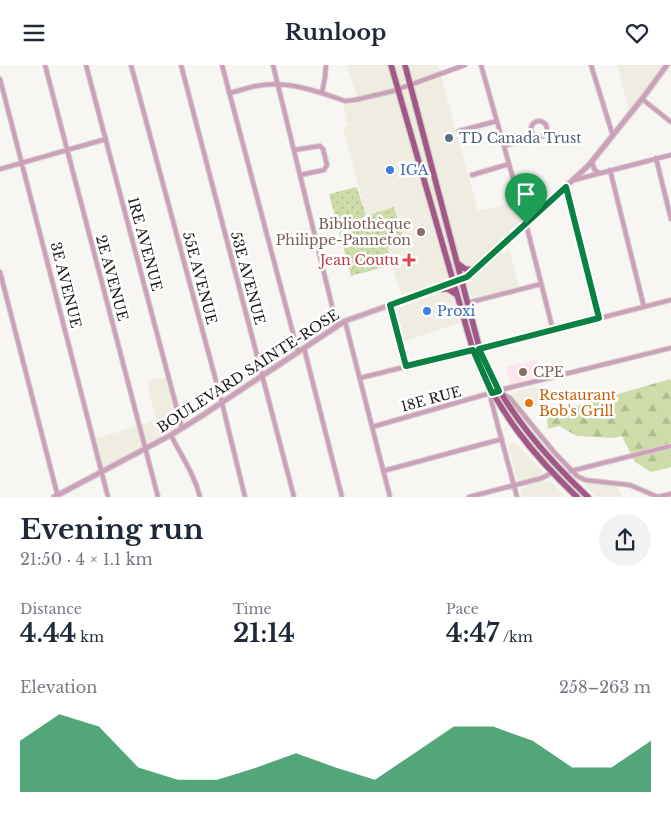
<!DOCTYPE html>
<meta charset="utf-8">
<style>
body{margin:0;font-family:"Libre Baskerville",serif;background:#f2f2f3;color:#1f2937;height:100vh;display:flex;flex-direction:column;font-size:19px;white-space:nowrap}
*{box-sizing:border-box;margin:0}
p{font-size:16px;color:#747a83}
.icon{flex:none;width:28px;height:28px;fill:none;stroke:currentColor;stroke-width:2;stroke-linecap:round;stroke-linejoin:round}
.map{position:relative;height:432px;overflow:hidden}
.side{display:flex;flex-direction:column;background:#fff;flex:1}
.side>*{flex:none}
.pin{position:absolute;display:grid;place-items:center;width:42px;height:42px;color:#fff;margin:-51px -21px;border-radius:50% 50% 50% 0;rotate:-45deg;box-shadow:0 0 5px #0007}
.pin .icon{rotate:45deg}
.round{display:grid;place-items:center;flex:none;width:52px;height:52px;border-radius:26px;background:#f2f2f3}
.head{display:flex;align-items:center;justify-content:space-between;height:85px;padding:0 20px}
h1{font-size:28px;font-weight:700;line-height:38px}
.metrics{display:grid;grid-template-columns:repeat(3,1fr);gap:8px;height:85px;padding:5px 20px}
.metrics div{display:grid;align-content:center}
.metrics b{font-size:25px;font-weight:700}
.metrics small{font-size:14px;font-weight:400}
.metrics p{font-size:14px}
.chart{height:140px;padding:10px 20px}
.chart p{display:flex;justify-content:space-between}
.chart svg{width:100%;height:90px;margin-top:5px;fill:#0b8043;opacity:.7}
header{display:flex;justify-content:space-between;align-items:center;height:65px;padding:0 20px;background:#fff;font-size:22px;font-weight:700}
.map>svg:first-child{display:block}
</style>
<header><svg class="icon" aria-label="menu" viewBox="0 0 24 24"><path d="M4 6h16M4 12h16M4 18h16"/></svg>Runloop<svg class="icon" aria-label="heart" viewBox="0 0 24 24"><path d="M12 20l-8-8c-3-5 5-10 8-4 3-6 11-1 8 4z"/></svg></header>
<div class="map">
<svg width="671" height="432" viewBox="0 0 671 432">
<defs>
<pattern id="grass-dots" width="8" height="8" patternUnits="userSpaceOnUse" patternTransform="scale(1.25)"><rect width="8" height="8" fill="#cedca9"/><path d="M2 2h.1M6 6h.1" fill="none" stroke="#b0bc91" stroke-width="1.8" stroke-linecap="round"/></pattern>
<pattern id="forest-firs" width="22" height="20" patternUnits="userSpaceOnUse" patternTransform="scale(1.25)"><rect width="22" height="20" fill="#cedca9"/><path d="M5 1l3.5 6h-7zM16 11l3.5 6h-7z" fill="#b0bc91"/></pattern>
</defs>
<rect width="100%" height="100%" fill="#f7f6f2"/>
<path fill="#efede1" d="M347 0H438L478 146 516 137 521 157 496 179 502 190 509 183 519 222 472 232 468 226 454 236 460 258 403 277 395 245 405 240 386 183 405 178 394 143 366 151 343 62 348 61 343 40 359 38Z
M617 0H667L630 49Z
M167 312 180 362 102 405 95 374 156 355 147 316Z
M543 320 548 338 525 345 510 328Z
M515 377 543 407 540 410 544 417 550 416 566 432H522L520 425 524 423 522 415H517L508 379Z
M586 418 618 420 622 432H596L586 422Z"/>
<path fill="#fde4ee" d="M536 295 540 313 511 320 506 302Z"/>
<path fill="url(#grass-dots)" d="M357 122 366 151 394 142 405 178 387 183 392 200 351 211 329 129Z"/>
<path fill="url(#forest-firs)" d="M670 314 671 316V402L651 407 635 397 622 371 613 373 577 371 559 361 548 364 547 354 556 347Z"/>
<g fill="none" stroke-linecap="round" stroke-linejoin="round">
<g stroke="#d4d3cf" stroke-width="6">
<path id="minor" d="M45 0 158 432
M86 0 182 363
M131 0 222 338 245 432
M181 0 294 432
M222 0 298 287
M273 0 337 261
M481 0 526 159 553 265
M591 0 613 71
M0 14 108 432
M229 28C238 26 247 23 256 21 286 15 317 26 345 36L355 35 393 26 465 0
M322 28 325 12 326 0
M642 34 671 57
M531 64a8 8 0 1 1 16 0a8 8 0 1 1-16 0Z
M459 66 497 56
M504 81 536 71
M294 85 320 81 323 84 327 100 324 105 300 110
M656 93 671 154
M592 96 594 104 599 108
M0 104 106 74
M610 105 644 242
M472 110 509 99
M574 115 671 90
M566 122 599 253
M0 207 58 432
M467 238 541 219
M390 240 405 301
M345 256 390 432
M304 283 342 432
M479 284 671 235
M360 313 473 285
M492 328 491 335 517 432
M503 329 510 333 554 387 577 411 585 415 630 420 658 432
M372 362 508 323 671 283
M171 370C181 391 194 408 200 432
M383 406 502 374
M571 406 671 381
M469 432 542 413 553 407
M658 432 671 429"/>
</g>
<g stroke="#d4d3cf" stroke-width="7">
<path id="tertiary" d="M54 432 171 370 200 352 345 256 461 215 470 210 589 100 642 34 667 0"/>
</g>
<g stroke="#d4d3cf" stroke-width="8">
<path id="primary" d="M391 0 475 292C500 349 532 389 577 432
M405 0 482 293C507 347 545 391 588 432
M457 198 465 204 476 205
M436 224H448L457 230"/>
</g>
<use href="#minor" stroke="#cca0b9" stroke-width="4"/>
<use href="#tertiary" stroke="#cca0b9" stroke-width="4.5"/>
<use href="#primary" stroke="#a35786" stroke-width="5.5"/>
</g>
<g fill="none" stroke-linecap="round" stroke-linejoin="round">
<g stroke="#fff" stroke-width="10">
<path id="route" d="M566 122 599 253 479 284 499 326 492 328 473 285 406 301 390 240 467 212Z"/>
</g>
<use href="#route" stroke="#0b8043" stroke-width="6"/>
</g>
<circle fill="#5c6f8a" stroke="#fff" stroke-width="2" cx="449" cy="73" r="5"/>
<g fill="#3f7fe0" stroke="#fff" stroke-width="2">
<circle cx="390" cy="105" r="5"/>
<circle cx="427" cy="246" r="5"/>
</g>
<g fill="#8d6e63" stroke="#fff" stroke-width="2">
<circle cx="421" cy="167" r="5"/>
<circle cx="523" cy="307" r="5"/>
</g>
<path fill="#e0444e" stroke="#fff" stroke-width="2" d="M406.5 187.5h5v5h5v5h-5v5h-5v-5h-5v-5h5z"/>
<circle fill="#e8710a" stroke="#fff" stroke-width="2" cx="529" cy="338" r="5"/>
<g text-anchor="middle" stroke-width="5" stroke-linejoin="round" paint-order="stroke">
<g font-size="14" fill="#4e5e75" stroke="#fff" text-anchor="start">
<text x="459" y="78">TD Canada Trust</text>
</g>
<g font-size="14" fill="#366cbe" stroke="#fff" text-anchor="start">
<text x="400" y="110">IGA</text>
<text x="437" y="251">Proxi</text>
</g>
<g font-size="14" fill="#785e54" stroke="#fff" text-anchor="end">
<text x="411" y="164">Bibliothèque<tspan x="411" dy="16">Philippe-Panneton</tspan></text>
<text x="533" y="312" text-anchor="start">CPE</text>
</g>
<g font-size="14" fill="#1b1a19" stroke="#fff">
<text transform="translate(145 179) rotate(75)" y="5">1RE AVENUE</text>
<text transform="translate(112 213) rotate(75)" y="5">2E AVENUE</text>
<text transform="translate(200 213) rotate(75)" y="5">55E AVENUE</text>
<text transform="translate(248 213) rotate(75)" y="5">53E AVENUE</text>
<text transform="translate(66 220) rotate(76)" y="5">3E AVENUE</text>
<text transform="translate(248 306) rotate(-33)" y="5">BOULEVARD SAINTE-ROSE</text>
<text transform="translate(431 334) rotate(-15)" y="5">18E RUE</text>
</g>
<g font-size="14" fill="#be3a42" stroke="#fff" text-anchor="end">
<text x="399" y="200">Jean Coutu</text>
</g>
<g font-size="14" fill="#c56008" stroke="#fff" text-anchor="start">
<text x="539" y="335">Restaurant<tspan x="539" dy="16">Bob's Grill</tspan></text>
</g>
</g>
</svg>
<div class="pin" style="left:526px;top:159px;background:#1e9e55"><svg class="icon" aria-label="arrive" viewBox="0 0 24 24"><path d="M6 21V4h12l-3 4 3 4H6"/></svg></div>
</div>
<section class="side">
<div class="head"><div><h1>Evening run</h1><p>21:50 · 4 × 1.1 km</p></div><a class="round"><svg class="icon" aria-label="share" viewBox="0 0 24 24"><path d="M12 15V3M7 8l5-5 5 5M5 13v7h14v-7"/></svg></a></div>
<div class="metrics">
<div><p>Distance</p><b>4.44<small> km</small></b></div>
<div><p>Time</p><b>21:14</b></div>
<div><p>Pace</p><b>4:47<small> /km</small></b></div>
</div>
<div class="chart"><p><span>Elevation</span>258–263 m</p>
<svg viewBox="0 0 160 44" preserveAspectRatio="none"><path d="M0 44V19L10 6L20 12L30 32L40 38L50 38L60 32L70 25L80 32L90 38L100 25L110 12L120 12L130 19L140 32L150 32L160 19V44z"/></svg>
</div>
</section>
